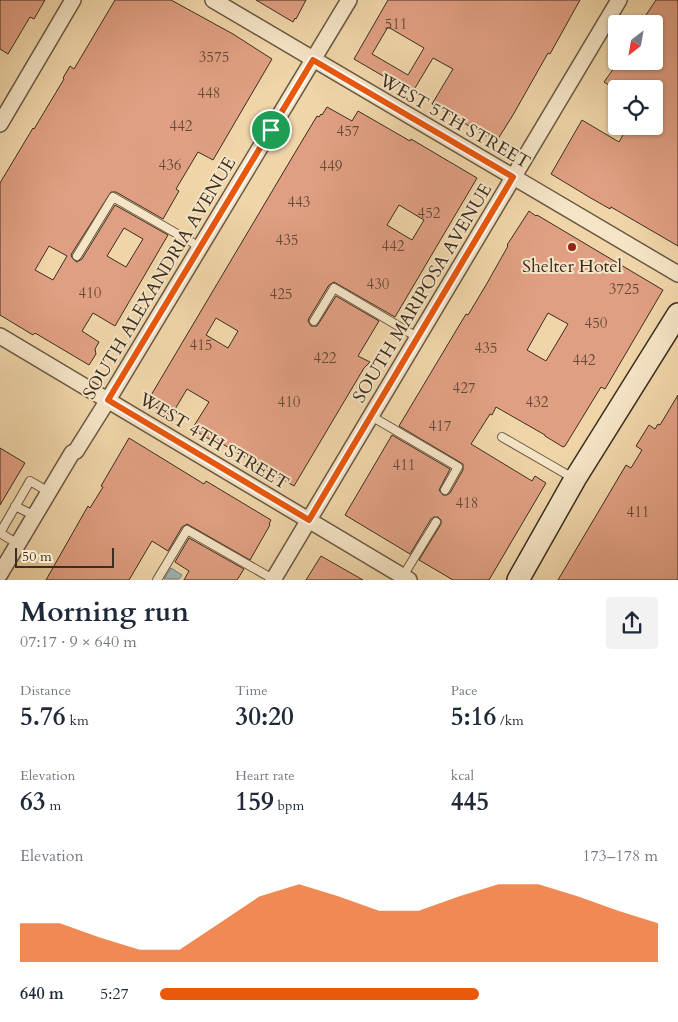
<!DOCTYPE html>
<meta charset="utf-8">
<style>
body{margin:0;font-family:Cardo,serif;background:#f2f2f3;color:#1f2937;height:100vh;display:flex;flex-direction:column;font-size:19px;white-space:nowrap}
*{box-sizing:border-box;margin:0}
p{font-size:16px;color:#747a83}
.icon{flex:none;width:28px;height:28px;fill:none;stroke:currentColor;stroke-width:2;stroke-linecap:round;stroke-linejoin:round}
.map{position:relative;height:580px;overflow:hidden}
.details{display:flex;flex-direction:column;background:#fff;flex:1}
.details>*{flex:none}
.needle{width:32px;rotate:211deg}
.fabs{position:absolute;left:608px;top:15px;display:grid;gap:10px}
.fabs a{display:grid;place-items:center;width:55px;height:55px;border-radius:5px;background:#fff;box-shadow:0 1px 4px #0004;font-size:25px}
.scale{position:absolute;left:15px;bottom:12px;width:99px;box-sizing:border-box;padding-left:5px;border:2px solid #3b2e20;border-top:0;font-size:14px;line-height:18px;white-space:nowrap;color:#3b2e20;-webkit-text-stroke:4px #f5e4c6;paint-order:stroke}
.pin{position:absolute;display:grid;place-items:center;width:42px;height:42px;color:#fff;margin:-21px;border:2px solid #fff;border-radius:50%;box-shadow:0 1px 5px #0007}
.round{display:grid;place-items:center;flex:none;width:52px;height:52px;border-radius:5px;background:#f2f2f3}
.summary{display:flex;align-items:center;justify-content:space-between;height:85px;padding:0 20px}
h1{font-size:28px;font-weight:700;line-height:38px}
.figures{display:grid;grid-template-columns:repeat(3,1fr);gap:8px;height:85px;padding:5px 20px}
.figures div{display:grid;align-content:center}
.figures b{font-size:25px;font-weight:700}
.figures small{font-size:14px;font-weight:400}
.figures p{font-size:14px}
.chart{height:140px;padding:10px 20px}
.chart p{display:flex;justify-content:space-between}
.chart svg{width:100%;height:90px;margin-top:5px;fill:#ea580c;opacity:.7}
ul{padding:0 20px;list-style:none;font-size:16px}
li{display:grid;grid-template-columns:80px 60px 1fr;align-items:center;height:38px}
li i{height:12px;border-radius:6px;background:#ea580c}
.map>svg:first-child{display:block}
</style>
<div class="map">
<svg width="678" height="580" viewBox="0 0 678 580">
<rect width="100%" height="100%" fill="#efd5a8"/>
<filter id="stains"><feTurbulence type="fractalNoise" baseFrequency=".004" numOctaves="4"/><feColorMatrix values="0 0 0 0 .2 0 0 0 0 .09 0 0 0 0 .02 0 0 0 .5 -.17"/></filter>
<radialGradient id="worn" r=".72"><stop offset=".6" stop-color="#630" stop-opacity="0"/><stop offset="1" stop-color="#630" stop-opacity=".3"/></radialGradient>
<path fill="#a0b5b4" stroke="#787f79" d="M171 568 182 575 179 579H164Z"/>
<path fill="#e09f82" stroke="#3b2e20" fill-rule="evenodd" d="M0 0H45L34 19 30 17 8 54 0 49Z
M115 0H171L233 34 272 59 213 160 198 152 176 189 179 191 163 219 116 192H111L72 253 71 256 74 260 77 262 82 259 115 205 168 235 115 326 93 313 82 331 99 342 95 349 96 354 89 365 35 333 33 335 0 315V183L33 128 34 129 64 79 63 78 70 66 74 69ZM124 228 143 239 126 267 107 256ZM49 246 67 256 53 280 35 270Z
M256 0H306L296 19 295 18 293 22Z
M388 0H580L550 54 548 53 513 115 496 142 432 104 453 69 433 58 412 93 354 59ZM388 27 424 48 408 75 372 54Z
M656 0H678V246L611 207 610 209 589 197 551 174 582 120 619 142 628 126H654V89H615L604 82 619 61H654V24H640Z
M327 107 352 121 358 111 410 141 411 139 477 178 395 317 334 282 329 285 309 318 308 321 311 326H317L336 296 379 321 358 356 370 362 364 368 294 486 219 442 217 441 216 443 192 429 209 402 187 389 171 416 147 402 293 156 317 116 319 117 321 114 322 115ZM399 205 424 220 412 240 387 225ZM216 318 238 331 228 348 206 335Z
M529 211 536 216 537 215 663 290 605 389 601 387 565 446 563 447 545 436V435L496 407 492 415 490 414 471 444 532 481 535 476 546 483 489 580H453L419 560 441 524V520L438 517H434L431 519 410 554 345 515 392 435 450 469 439 490 443 495H447L450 493 463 470V464L399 426 466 314 468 315 486 285 508 246 507 245ZM548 313 568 324 546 361 527 350Z
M678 395V580H558L626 465 631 468 642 450 636 446 649 425 655 429 658 424 660 425Z
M129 438 204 484 206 481 271 520 269 524 270 525 250 560 187 524 182 527 168 551 152 541 129 580H46L88 506 90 508 103 487 101 486Z
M0 448 25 463 0 505Z
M189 538 244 569 237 580H184L189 571 175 562Z
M321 556 363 580H306Z"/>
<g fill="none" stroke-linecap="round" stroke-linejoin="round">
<g stroke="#685842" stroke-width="10">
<path id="lane" d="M77 256 113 197 200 247
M314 321 334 288 417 337
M371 416 458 467 445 490
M502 437 573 478
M15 506 35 516
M0 533 30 481 49 492
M0 533 18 544
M403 576 436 522
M157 580 187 530 273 579"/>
</g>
<g stroke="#685842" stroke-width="18">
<path id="street" d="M213 0 678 274
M0 124 73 0
M0 336 409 580
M0 574 72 453 76 451 108 400 349 0
M273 580 619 0"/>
</g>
<g stroke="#3b2e20" stroke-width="24">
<path id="secondary" d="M518 580 575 479 678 314"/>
</g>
<use href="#lane" stroke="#f5e4c6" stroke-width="8"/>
<use href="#street" stroke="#f5e4c6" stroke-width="15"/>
<use href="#secondary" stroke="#f5e4c6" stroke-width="21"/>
</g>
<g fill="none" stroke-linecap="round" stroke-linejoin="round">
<g stroke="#fff" stroke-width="10">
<path id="route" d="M313 60 513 177 309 520 108 400Z"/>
</g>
<use href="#route" stroke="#ea580c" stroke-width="6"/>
</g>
<circle fill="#8f2418" stroke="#f5e4c6" stroke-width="2" cx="572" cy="247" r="5"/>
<g text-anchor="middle" stroke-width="4" stroke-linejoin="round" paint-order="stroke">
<g font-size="15" fill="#644a38">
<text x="396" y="29">511</text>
<text x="214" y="62">3575</text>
<text x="209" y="98">448</text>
<text x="181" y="131">442</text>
<text x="348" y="136">457</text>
<text x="170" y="170">436</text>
<text x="331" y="171">449</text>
<text x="299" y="207">443</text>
<text x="429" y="218">452</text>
<text x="287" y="245">435</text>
<text x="393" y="251">442</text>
<text x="378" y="289">430</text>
<text x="624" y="294">3725</text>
<text x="90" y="298">410</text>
<text x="281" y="299">425</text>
<text x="596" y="328">450</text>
<text x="201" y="350">415</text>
<text x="486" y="353">435</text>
<text x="325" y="363">422</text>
<text x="584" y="365">442</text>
<text x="464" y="393">427</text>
<text x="289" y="407">410</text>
<text x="537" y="407">432</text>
<text x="440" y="431">417</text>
<text x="404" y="470">411</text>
<text x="467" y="508">418</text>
<text x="638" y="517">411</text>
</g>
<g font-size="18" fill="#3b2e20" stroke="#f5e4c6">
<text transform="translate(455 121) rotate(30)" y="6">WEST 5TH STREET</text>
<text transform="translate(159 278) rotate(-59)" y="6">SOUTH ALEXANDRIA AVENUE</text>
<text transform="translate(422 293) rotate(-59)" y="6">SOUTH MARIPOSA AVENUE</text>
<text transform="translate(214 441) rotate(31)" y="6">WEST 4TH STREET</text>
</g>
<g font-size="18" fill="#3b2e20" stroke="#f5e4c6">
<text x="572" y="272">Shelter Hotel</text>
</g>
</g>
<rect width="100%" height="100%" filter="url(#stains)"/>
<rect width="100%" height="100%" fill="url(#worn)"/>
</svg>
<div class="fabs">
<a><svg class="needle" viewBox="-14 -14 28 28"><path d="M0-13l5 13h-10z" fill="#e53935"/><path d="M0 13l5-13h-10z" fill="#747a83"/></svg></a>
<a><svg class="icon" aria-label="locate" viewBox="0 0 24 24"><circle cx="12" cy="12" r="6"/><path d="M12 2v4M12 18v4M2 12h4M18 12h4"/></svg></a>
</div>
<div class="scale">50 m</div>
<div class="pin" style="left:271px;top:130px;background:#1e9e55"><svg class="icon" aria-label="arrive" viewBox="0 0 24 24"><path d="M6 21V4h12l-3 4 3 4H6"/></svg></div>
</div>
<section class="details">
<div class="summary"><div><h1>Morning run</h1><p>07:17 · 9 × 640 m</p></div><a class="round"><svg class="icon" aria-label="share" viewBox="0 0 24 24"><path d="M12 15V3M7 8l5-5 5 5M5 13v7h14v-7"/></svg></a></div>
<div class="figures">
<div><p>Distance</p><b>5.76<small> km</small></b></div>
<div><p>Time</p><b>30:20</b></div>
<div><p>Pace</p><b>5:16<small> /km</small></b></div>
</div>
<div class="figures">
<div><p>Elevation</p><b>63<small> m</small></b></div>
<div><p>Heart rate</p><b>159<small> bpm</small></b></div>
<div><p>kcal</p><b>445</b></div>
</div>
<div class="chart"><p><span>Elevation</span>173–178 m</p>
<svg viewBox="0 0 160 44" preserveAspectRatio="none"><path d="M0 44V25L10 25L20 32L30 38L40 38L50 25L60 12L70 6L80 12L90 19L100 19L110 12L120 6L130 6L140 12L150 19L160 25V44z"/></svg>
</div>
<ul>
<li><b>640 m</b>5:27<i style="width:64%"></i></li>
</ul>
</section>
